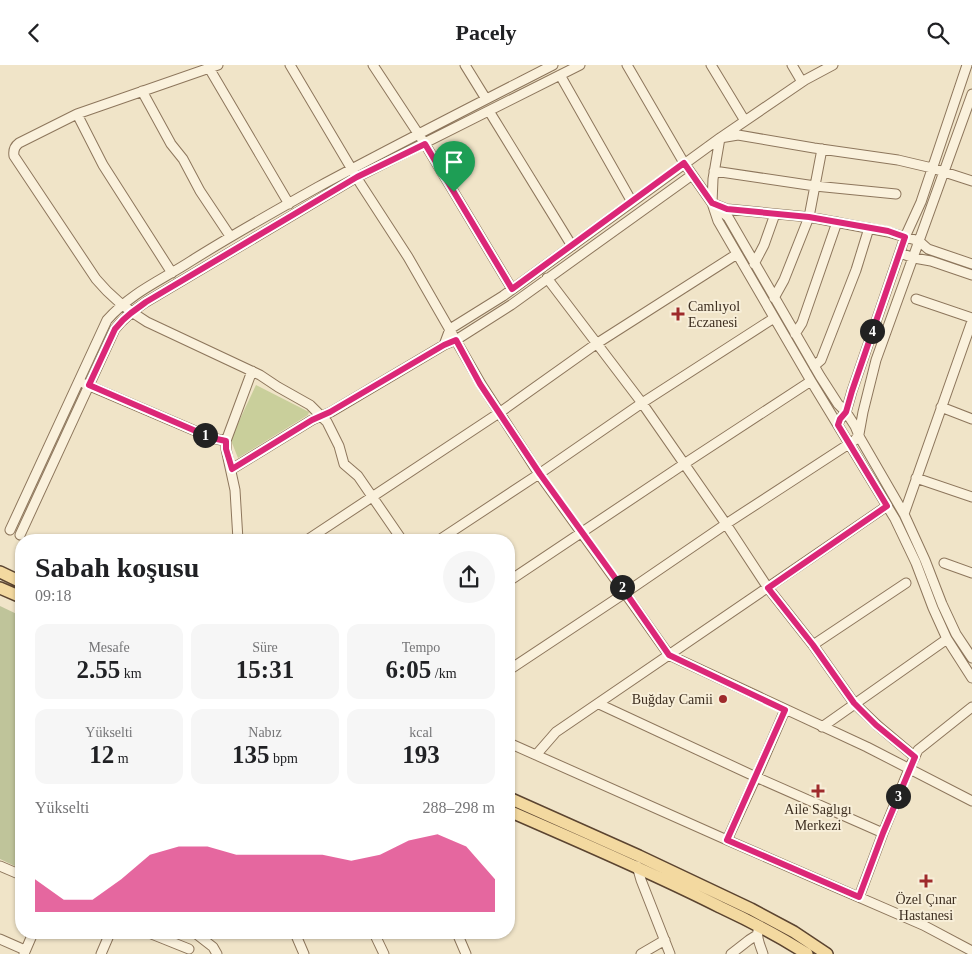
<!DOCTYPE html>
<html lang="tr">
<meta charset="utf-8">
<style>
body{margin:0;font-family:"Times New Roman",serif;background:#f6f6f6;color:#202124;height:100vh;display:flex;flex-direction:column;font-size:19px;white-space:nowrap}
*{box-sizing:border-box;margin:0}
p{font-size:16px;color:#757577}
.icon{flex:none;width:28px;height:28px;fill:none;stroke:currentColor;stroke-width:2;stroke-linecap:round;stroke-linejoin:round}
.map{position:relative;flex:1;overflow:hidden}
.side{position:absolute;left:15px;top:469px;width:500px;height:405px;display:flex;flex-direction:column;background:#fff;border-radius:20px;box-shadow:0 1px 4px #0004}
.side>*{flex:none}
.pin{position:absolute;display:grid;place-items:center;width:42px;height:42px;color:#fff;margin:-51px -21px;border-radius:50% 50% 50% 0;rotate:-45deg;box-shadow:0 0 5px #0007}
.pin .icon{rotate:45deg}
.km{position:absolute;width:25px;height:25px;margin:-12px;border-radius:50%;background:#222;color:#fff;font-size:14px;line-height:25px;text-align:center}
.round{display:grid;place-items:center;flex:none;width:52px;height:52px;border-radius:26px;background:#f6f6f6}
.summary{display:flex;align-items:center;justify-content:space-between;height:85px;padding:0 20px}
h1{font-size:28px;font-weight:700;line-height:38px}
.metrics{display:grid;grid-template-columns:repeat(3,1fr);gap:8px;height:85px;padding:5px 20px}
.metrics div{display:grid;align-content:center;border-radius:12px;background:#f6f6f6;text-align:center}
.metrics b{font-size:25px;font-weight:700}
.metrics small{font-size:14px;font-weight:400}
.metrics p{font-size:14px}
.chart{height:140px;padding:10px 20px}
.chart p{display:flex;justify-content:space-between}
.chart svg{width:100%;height:90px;margin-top:5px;fill:#db2777;opacity:.7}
header{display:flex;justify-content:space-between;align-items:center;height:65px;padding:0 20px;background:#fff;font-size:22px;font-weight:700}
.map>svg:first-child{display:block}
</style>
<header><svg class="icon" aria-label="back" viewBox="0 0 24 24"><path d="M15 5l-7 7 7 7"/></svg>Pacely<svg class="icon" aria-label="search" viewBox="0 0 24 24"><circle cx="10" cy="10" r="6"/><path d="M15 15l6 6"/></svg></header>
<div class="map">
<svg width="972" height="889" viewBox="0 0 972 889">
<rect width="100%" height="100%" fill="#f0e4c8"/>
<path fill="#c9cf9b" d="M256 320 309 347 308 350 238 393 232 378V371Z"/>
<path fill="#bfc49a" d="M0 541 21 551V804L0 794Z"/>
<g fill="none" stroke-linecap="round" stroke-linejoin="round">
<g stroke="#8d765c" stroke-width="11">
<path id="minor" d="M218 0 77 49 19 78C15 81 13 85 14 91L96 214C111 232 127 245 147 257L260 310 278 322 310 340 327 357 339 381 344 399 358 411 402 475
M290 0 360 118 408 192 481 319 539 409 625 528 669 590 867 682 972 736
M373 0 425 79 512 224
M465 0 486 34
M627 0 684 98 712 138 728 152 820 311 838 339 846 347 855 361 860 373 904 449 925 495 942 539 956 569 972 593
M711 0 745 56
M792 0 802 17
M833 0 805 15 720 73 713 114 712 138 718 156 811 316 895 454 916 498 933 543 947 574 972 613
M209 3 289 139
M560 10 632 137
M142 26 171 79 183 94 200 126 230 171
M489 46 572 181
M77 49 103 100 172 208
M714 106 815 121 896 129
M717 140 727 144 809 152 888 167 919 176 928 184 972 199
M900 188 914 193 931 196 972 210
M754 199 764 180 775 149
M547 213 642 338 726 459 768 523 813 580 854 638 877 660 915 692
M774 233 784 215 809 152 822 84
M916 234 972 253
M795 269 802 258 837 157
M444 280 450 264 503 231 720 73 738 70 814 83 898 95 932 103 972 116
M814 301 821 295 856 205 869 163
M85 319 212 373 226 376
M941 342 972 354
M838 360 840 354 846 347 852 326 881 242 905 172 921 137 967 0
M232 404 312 355 331 347 444 280 456 275 511 240 692 110
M916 413 972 432
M904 449 972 256
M10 465 107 255C132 227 160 216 191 196 232 170 275 146 318 122 396 80 475 40 553 0
M20 470 115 264C124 253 134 245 146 237L357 112 580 0
M238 475 235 425 226 384V376L252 306
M307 475 499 348 596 279 737 189
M439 475 539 409 642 338 774 253
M944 498 972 508
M509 516 684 399 811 316
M813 580 906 518
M509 605 625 528 726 459 855 375 859 369 863 347 876 295 972 29
M599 639 756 712 883 768
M822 662 947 574
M509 678 727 775 923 860 972 886
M536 690 556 667 887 441
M727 775 756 712 785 645
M0 801 21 810
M637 801 641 815 670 889
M859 832 883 768 909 704 918 685 972 642
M758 866C756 873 761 882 763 889
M149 868 189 884
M195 868 213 882 217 889
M295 868 304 889
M374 868 384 889
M457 868 466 889
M0 874 25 885
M24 889 33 868
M101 889 110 868
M641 889 665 875
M731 889 749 875 757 870"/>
</g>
<g stroke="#5b4430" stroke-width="14">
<path id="major" d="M0 507 21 517
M0 523 21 532
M509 733 639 791 751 844 794 867 827 889
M509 746C580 777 651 807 720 842 750 856 779 871 807 889"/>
</g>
<use href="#minor" stroke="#faf1dc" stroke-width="9"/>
<use href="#major" stroke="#f3d9a0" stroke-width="11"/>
</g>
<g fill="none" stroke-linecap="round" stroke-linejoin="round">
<g stroke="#fff" stroke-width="10">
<path id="route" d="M425 79 512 224 684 98 712 138 727 144 809 152 888 166 905 172 852 326 846 347 840 354 838 360 887 441 768 523 813 580 854 638 876 660 915 692 883 768 859 832 727 775 785 645 669 590 626 528 540 409 480 319 456 275 444 280 330 347 312 355 232 404 226 384V376L212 373 89 320 115 264 123 255 131 248 146 237 357 112Z"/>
</g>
<use href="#route" stroke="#db2777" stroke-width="6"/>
</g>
<g fill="#9e2a2b" stroke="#f7eed8" stroke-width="2">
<path d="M675.5 241.5h5v5h5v5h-5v5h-5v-5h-5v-5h5z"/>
<circle cx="723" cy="634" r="5"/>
<path d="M815.5 718.5h5v5h5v5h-5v5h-5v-5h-5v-5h5z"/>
<path d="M923.5 808.5h5v5h5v5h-5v5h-5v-5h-5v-5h5z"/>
</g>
<g text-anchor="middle" stroke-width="4" stroke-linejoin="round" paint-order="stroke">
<g font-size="14" fill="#3d2e20" stroke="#f7eed8">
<text x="688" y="246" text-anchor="start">Camlıyol<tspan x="688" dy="16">Eczanesi</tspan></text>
<text x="713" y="639" text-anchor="end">Buğday Camii</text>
<text x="818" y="749">Aile Saglıgı<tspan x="818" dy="16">Merkezi</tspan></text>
<text x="926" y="839">Özel Çınar<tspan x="926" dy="16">Hastanesi</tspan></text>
</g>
</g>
</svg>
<div class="pin" style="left:454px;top:127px;background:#1e9e55"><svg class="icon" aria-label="arrive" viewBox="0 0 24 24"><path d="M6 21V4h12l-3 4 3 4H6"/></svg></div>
<b class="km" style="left:205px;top:370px">1</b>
<b class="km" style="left:622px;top:522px">2</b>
<b class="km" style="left:898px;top:731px">3</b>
<b class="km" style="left:872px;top:266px">4</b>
<section class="side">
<div class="summary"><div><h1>Sabah koşusu</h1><p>09:18</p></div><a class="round"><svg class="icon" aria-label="share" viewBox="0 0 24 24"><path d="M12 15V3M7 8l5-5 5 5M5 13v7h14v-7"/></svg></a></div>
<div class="metrics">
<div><p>Mesafe</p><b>2.55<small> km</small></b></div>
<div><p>Süre</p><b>15:31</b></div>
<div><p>Tempo</p><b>6:05<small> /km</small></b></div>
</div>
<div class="metrics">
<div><p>Yükselti</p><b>12<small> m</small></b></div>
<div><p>Nabız</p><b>135<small> bpm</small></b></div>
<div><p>kcal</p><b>193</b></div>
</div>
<div class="chart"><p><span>Yükselti</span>288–298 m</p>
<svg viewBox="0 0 160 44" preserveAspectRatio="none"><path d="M0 44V28L10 38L20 38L30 28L40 16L50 12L60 12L70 16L80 16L90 16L100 16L110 19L120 16L130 9L140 6L150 12L160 28V44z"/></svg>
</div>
</section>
</div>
